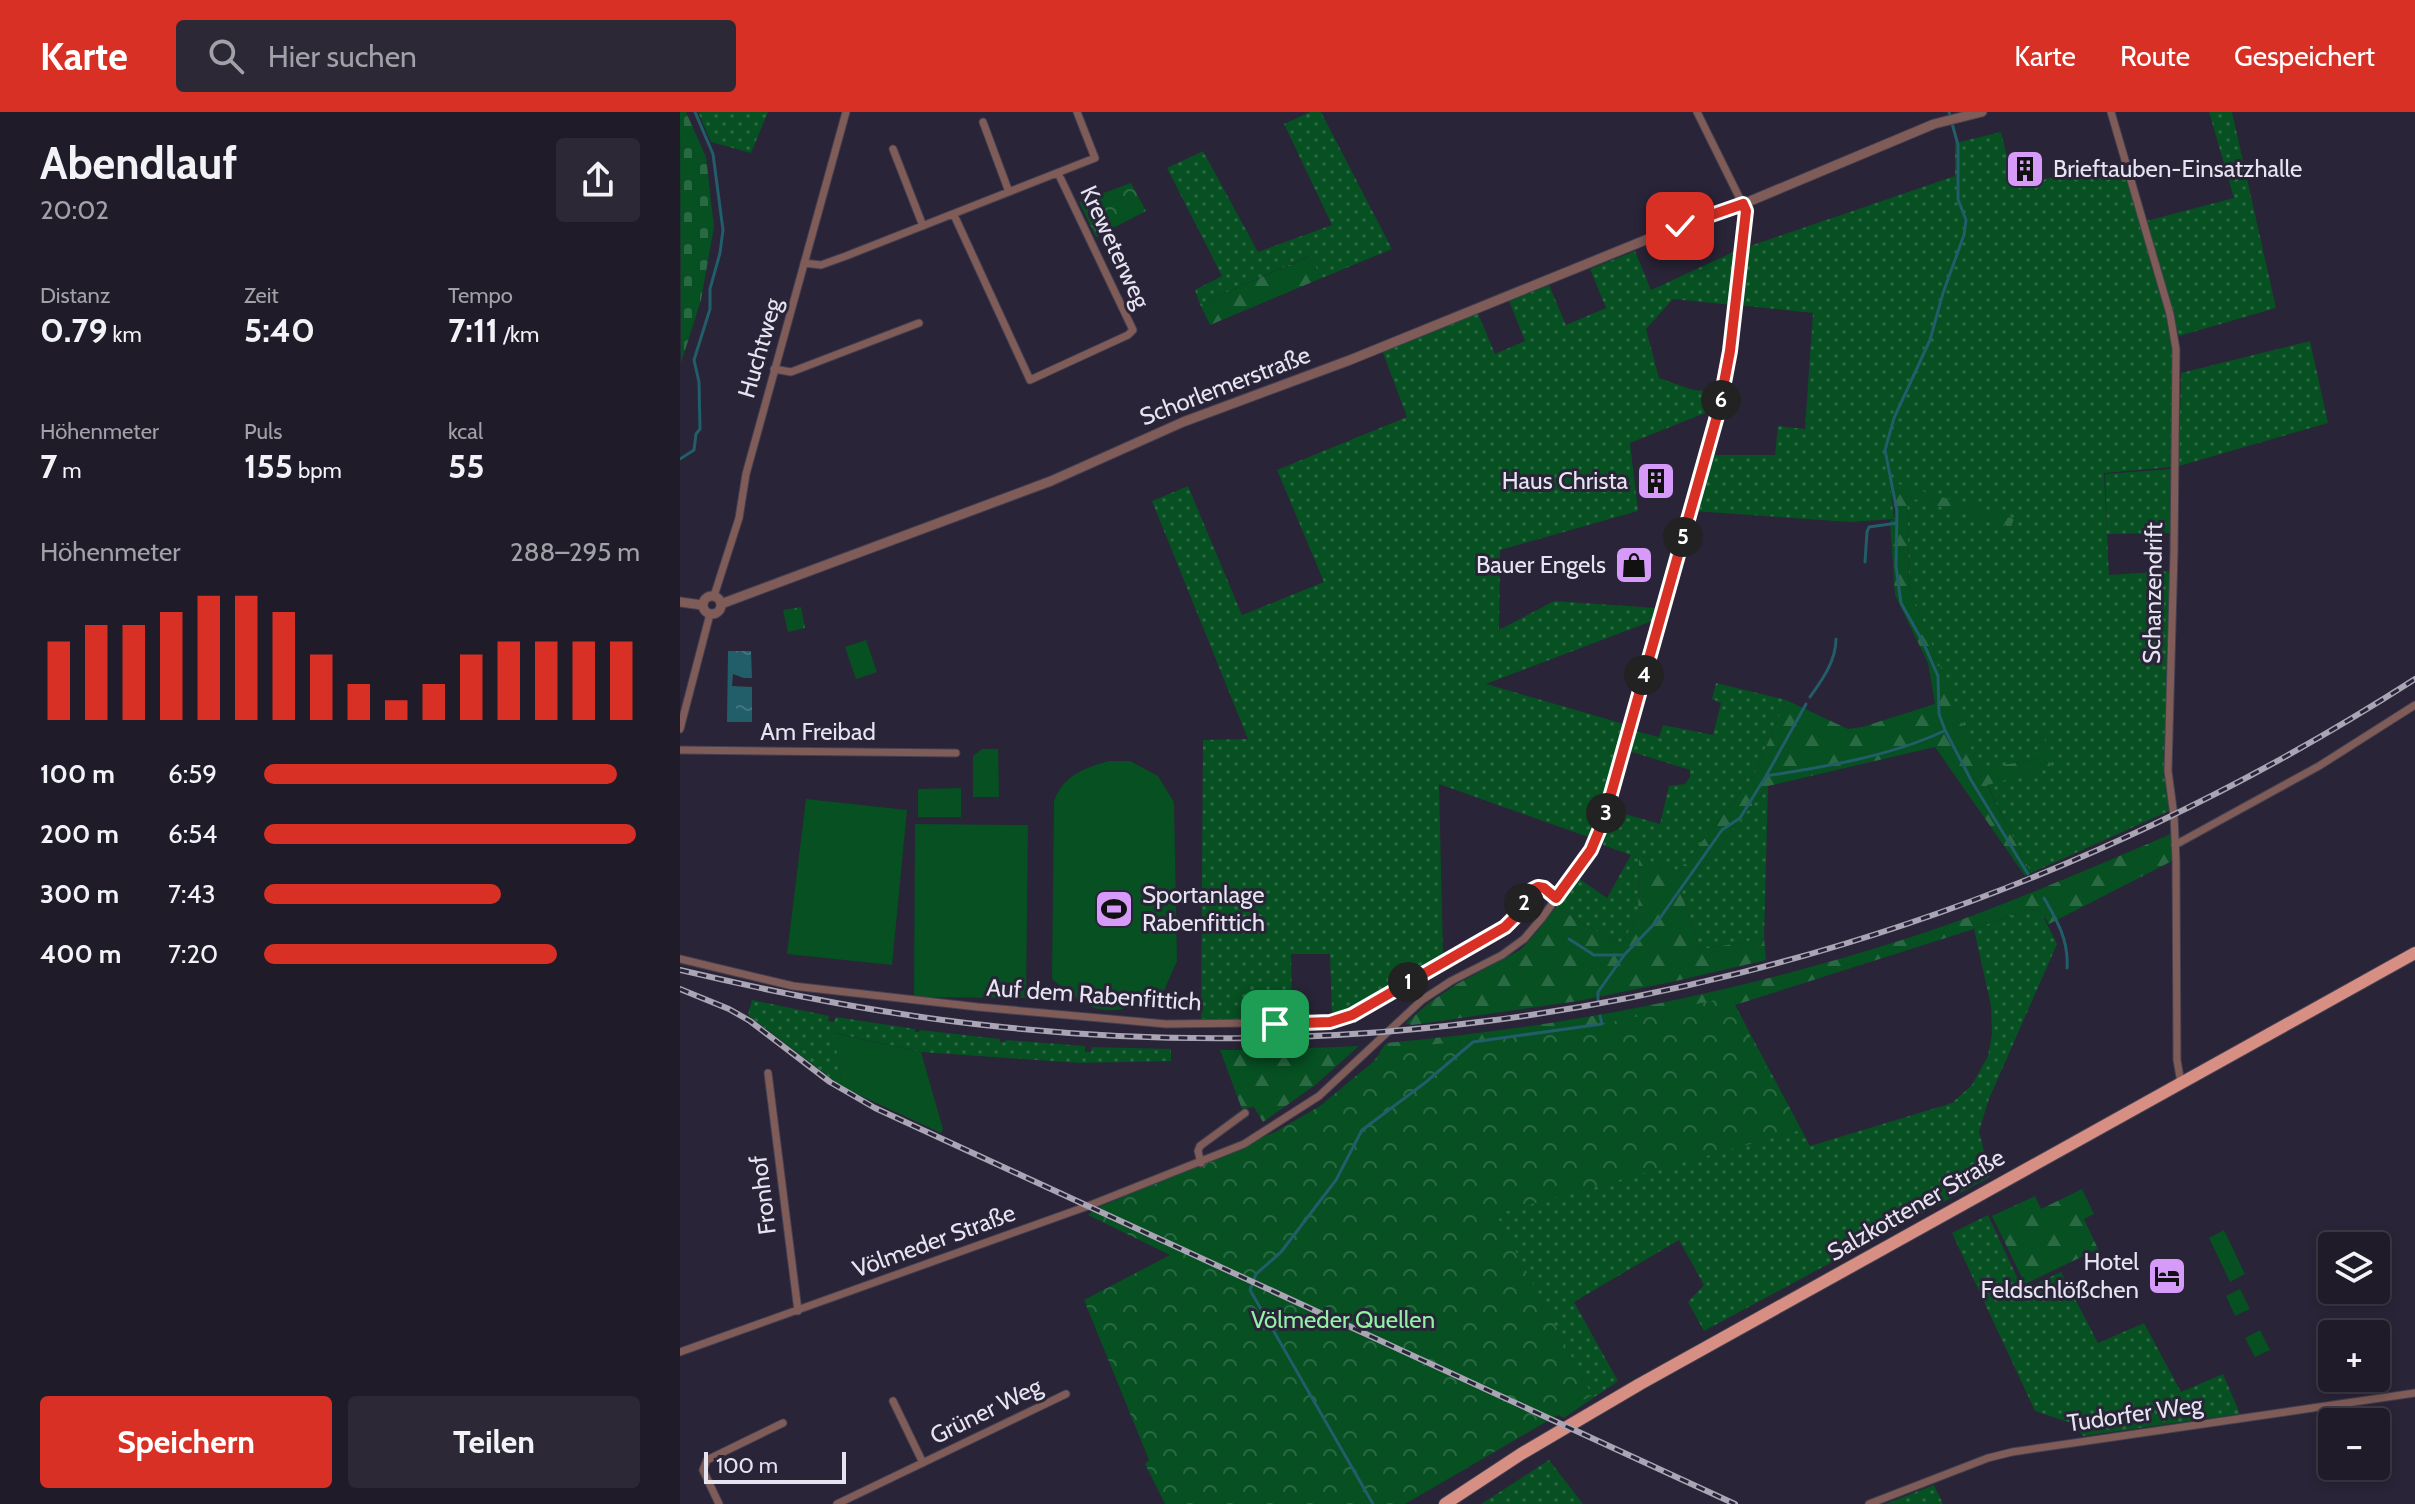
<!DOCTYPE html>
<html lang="de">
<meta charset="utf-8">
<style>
body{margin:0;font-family:Cabin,sans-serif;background:#2c2835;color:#f1f3f6;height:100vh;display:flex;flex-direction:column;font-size:30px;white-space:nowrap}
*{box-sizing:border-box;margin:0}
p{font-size:26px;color:#a1a1a8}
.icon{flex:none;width:44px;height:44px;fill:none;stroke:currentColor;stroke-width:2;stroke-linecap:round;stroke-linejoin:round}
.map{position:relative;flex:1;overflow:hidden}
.details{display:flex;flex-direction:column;background:#1f1b29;width:680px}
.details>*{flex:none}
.buttons{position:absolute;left:1638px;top:1120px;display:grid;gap:16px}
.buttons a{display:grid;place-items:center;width:72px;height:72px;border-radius:8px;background:#1f1b29;box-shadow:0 4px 12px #0003,0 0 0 2px #3c3946;font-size:40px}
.scale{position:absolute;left:24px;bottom:20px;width:142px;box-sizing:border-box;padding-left:8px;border:4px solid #e7e4f1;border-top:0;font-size:22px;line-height:28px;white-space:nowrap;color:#e7e4f1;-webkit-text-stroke:6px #292437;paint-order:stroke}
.pin{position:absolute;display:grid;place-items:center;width:68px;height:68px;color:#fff;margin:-34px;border-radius:16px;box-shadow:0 4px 12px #0006}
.km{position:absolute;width:40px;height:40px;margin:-20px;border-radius:50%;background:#222;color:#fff;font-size:22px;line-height:40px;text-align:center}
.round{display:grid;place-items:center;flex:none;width:84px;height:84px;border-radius:8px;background:#2c2835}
.head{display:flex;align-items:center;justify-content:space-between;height:136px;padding:0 40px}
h1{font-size:44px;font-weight:700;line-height:60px}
.stats{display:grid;grid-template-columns:repeat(3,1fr);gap:12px;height:136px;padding:8px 40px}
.stats div{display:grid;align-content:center}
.stats b{font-size:34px;font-weight:700}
.stats small{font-size:22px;font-weight:400}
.stats p{font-size:22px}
.chart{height:224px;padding:16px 40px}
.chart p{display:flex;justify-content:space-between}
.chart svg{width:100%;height:144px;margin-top:8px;stroke:#d93025;stroke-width:6}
.cta{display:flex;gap:16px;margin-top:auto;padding:16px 40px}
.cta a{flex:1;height:92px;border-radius:8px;background:#d93025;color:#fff;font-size:32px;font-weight:700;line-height:92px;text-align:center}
.cta a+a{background:#2c2835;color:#f1f3f6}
ul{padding:0 40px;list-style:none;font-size:26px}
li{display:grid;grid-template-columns:128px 96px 1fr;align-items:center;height:60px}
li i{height:20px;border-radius:10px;background:#d93025}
header{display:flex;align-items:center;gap:48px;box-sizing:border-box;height:112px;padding:0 40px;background:#d93025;color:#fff}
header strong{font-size:38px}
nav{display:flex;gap:44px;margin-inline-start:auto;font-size:28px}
.search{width:560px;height:72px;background:#2c2835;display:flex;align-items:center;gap:20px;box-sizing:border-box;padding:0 28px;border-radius:8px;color:#a1a1a8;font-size:30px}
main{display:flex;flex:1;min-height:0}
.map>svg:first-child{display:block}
</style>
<header>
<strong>Karte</strong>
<div class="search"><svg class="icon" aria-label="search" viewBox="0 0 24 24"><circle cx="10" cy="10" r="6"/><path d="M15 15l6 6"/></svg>Hier suchen</div>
<nav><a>Karte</a><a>Route</a><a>Gespeichert</a></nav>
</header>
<main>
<section class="details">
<div class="head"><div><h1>Abendlauf</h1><p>20:02</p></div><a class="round"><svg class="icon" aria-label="share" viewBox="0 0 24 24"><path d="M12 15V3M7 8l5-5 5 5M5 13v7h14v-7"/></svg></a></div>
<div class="stats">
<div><p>Distanz</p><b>0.79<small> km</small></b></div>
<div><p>Zeit</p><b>5:40</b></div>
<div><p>Tempo</p><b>7:11<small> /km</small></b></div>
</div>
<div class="stats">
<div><p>Höhenmeter</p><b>7<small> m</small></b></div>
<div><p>Puls</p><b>155<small> bpm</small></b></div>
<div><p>kcal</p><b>55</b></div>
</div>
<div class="chart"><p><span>Höhenmeter</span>288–295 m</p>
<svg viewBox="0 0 160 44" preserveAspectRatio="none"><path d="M5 44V20M15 44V15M25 44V15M35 44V11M45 44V6M55 44V6M65 44V11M75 44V24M85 44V33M95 44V38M105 44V33M115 44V24M125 44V20M135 44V20M145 44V20M155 44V20"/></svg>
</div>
<ul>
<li><b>100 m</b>6:59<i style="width:94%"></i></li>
<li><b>200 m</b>6:54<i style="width:99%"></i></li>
<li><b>300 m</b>7:43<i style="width:63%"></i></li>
<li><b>400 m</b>7:20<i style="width:78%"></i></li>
</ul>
<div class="cta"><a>Speichern</a><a>Teilen</a></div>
</section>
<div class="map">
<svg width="1735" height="1392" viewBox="0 0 1735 1392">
<defs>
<pattern id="grass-dots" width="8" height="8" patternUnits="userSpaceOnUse" patternTransform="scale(2)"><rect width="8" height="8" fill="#065022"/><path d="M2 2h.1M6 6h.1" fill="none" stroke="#2a6943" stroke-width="1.8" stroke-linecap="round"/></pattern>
<pattern id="forest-firs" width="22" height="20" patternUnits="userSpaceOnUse" patternTransform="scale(2)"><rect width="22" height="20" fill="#065022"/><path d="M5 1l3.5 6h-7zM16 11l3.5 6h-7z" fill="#2a6943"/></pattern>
<pattern id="cemetery-stones" width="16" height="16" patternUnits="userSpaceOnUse" patternTransform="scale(2)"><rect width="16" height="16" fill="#065022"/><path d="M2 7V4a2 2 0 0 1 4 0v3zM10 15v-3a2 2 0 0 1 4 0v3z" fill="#2a6943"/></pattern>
<pattern id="park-crowns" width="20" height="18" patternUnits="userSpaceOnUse" patternTransform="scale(2)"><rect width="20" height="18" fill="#065022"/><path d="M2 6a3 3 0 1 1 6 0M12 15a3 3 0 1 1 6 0" fill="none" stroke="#2a6943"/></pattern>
<pattern id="water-ripples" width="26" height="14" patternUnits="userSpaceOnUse" patternTransform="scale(2)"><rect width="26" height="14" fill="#225d6a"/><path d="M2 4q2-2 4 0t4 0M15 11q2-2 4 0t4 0" fill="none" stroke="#427480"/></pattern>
</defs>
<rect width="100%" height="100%" fill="#292437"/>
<path fill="url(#grass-dots)" d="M18 0H88L71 41 31 30Z
M630 0H641L712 137 642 166 629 144 520 192 515 178 542 164 487 56 523 39 578 140 652 113 604 12Z
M1529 0H1552L1596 196 1499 224 1466 109 1554 86Z
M1321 20 1334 74 1443 50 1488 202 1493 230 1492 355 1424 361 1427 421 1425 362 1492 357V421L1427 422 1429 463 1491 459 1486 656 1489 699 1351 761 1307 672 1371 656 1358 603V647L1299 658 1229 472 1227 384 1331 415 1210 370 1214 407 1170 410 1013 399 1030 343H1095L1098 314 1125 317 1133 201 1057 193 1064 136 1275 64V31Z
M1058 138 1052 193 993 187 966 217 979 266 1013 278 1040 280 1035 297 950 331 958 399 820 438 819 518 874 489 976 496 972 509 806 572 944 612 911 726 759 672 763 844 660 903H652L650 842H611L612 905 521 909 523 628 568 627 472 389 508 374 562 503 644 470 597 358 727 305 702 238 797 199 815 242 845 229 829 189 869 173 886 213 926 196 910 157 955 139 971 178Z
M1630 229 1648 311 1499 354 1501 261Z
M1036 571 1106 588 1074 663 999 759 959 746 958 805 940 833 876 795 898 766 927 786 951 743 923 733 931 698 980 712 989 674 1005 672 1010 665V658L949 639 955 619 979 625 983 613 1033 623 1041 591 1032 587Z
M1088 674 1084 826 1020 838 1001 780Z
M1348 797 1361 800 1377 832 1309 987 1299 1019 1310 1065 1024 1219 1008 1190 1024 1173 999 1128 894 1190 938 1269 891 1301 793 1253 692 1016 921 915 1055 893 1130 1034 1272 991 1292 973 1308 944 1312 922 1311 894 1294 817Z
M72 888 149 904 148 909 154 910 156 905 235 917V920H239L240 918 320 927V930H325L326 928 405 934V940H411L412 935 491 937V949L400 951 241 940 155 921 162 975 68 903Z
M1308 1103 1343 1178 1381 1160 1418 1231 1464 1211 1501 1280 1543 1262 1560 1302 1403 1324 1394 1312 1355 1299 1272 1121Z
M869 1348 903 1392H801Z
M1254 1373 1263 1392H1205Z"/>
<path fill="url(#forest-firs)" d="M630 144 642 166 530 213 520 192Z
M1209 369 1334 407 1331 415 1227 385 1229 472 1299 657 1358 647V597L1371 656 1307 673 1351 761 1345 764 1255 635 1088 674 1001 780 1020 838 1084 826 1086 848 996 869 898 889 732 913 726 911 750 890 777 872 840 838 856 821 876 795 940 833 958 805 959 745 999 759 1074 663 1106 588 1168 617 1182 615 1255 592 1248 551 1215 483 1210 409 1214 407 1215 399Z
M1491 722 1492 749 1369 812 1361 800 1348 797 1294 817 1055 893 792 935 793 1253 891 1301 884 1306 781 1256 782 937 699 941 706 931C877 916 1046 883 1209 832 1305 803 1398 761 1491 722Z
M679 934 634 974 583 1010 574 995 562 997 540 938H577V940H581L582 938Z
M1402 1077 1414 1102 1404 1107 1418 1137 1345 1172 1312 1104 1355 1084 1361 1097Z"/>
<path fill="url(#cemetery-stones)" d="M0 0H6L26 45 34 115 21 188 1 251Z"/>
<path fill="url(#park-crowns)" d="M451 71 466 99 416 125 399 90Z
M121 495 125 516 108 520 103 498Z
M1045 886 1121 1018 816 1102 912 1283 725 1392H485L465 1352 469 1348 404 1188 490 1143 408 1103 415 1097 595 1020 640 994 693 950 703 937 832 925 926 911Z"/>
<path fill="#065022" d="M186 528 197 560 176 567 165 535Z
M302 637H318L319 685H293V644Z
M429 649H450L478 664 494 690 497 849 483 881C429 906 418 906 372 867L374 689C384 663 404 656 429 649Z
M281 676V705H238V677Z
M126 687 227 698 212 853 107 842Z
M235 712 348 713 346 886 234 885Z
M154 921 241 940 263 1017 261 1021 162 975Z
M1544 1118 1565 1162 1550 1170 1529 1126Z
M1560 1177 1570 1197 1555 1204 1546 1184Z
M1580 1218 1590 1238 1575 1245 1565 1226Z"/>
<path fill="url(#water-ripples)" d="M48 539H71L72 566H64L53 562 52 574 72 575V610H47Z"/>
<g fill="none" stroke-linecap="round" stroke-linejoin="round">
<path stroke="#225d6a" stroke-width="3" d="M1269 0 1278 33V87L1286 108 1284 123 1263 181 1250 228 1214 306 1205 338 1217 399 1216 454 1221 491 1243 530 1258 564 1259 602 1265 618 1291 668 1348 762
M0 347 14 338 16 322 20 317 19 270 14 248 30 197V177L40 141 43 118 33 42 15 0
M1185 450 1187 420 1189 415 1217 411
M1130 585C1142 568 1156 549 1156 527
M1086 664 1126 592
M1364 786C1377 808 1389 829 1387 856
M889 827 914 843H944
M918 888V880L945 842 980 806 1042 718 1060 706 1086 664C1144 655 1211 644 1264 619
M693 1392 570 1178 576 1162 601 1140 656 1068 682 1018 746 970 793 930 922 912 920 904"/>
<g stroke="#443f51" stroke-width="9">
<path id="minor" d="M1431 0 1490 202 1496 237 1494 440 1488 659 1494 704 1496 749 1497 948 1501 971
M303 10 329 80
M213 37 243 114
M274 103 350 268 448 223 453 218 378 61
M124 151 141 153 166 144 415 46 397 0
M94 257 111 260 239 211
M34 484 59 406 66 362 166 0
M0 617 30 502
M0 638 276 641
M1495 733 1639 654 1735 593
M0 847 113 874 298 895 486 912 650 910 672 903 825 815 839 801 852 778 858 775 864 776 876 786
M88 961 118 1199
M521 1051 518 1039 520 1034 565 1001
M0 1240 408 1094 564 1032 639 984 742 888 771 869 822 843 844 827 862 806 911 738 924 707 1039 297 1050 239 1066 99 1017 0
M213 1289 243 1351
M39 1392 23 1358 27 1348 103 1311
M157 1392 386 1282
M1189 1392 1308 1346 1332 1340 1735 1281"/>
</g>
<g stroke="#443f51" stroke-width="11">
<path id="tertiary" d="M23 493a9 9 0 1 1 18 0a9 9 0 1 1-18 0Z
M0 490 22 493
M41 492 371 369 503 310 670 248 1000 114 1063 92 1254 12 1302 0"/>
</g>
<g stroke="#443f51" stroke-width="14">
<path id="primary" d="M765 1392 841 1342 960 1272 1735 841"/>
</g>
<use href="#minor" stroke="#7f5c57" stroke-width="7"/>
<use href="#tertiary" stroke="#7f5c57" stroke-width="9"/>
<use href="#primary" stroke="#d78f84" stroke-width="12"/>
<g stroke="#a9a5b4" stroke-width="6">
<path id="rail" d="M0 858C106 883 213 904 322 915 820 967 1316 836 1735 567
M0 877 49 897 70 909 150 970 195 996 1055 1392"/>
</g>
<use href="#rail" stroke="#292437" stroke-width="3" stroke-dasharray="9" stroke-linecap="butt"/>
</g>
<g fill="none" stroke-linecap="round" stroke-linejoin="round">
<g stroke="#fff" stroke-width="16">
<path id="route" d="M595 912 650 910 672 903 825 815 839 801 852 778 858 775 864 776 876 786 911 738 924 707 1039 297 1050 239 1066 99 1063 92 1000 114"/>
</g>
<use href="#route" stroke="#d93025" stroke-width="10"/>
</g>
<defs>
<g id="building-square" transform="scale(2)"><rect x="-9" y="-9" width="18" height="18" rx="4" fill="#d69bf9" stroke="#292437"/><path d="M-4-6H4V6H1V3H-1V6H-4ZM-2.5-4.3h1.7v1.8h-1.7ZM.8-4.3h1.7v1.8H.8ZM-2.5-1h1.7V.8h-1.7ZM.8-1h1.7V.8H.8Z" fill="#111"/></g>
<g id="shop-square" transform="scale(2)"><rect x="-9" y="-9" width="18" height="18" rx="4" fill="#d69bf9" stroke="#292437"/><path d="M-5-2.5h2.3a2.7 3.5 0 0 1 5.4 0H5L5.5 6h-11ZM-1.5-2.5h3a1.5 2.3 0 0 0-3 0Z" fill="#111"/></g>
<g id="stadium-square" transform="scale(2)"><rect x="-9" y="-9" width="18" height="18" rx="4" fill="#d69bf9" stroke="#292437"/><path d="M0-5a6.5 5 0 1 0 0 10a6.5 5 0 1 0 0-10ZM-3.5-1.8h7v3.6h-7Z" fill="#111"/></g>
<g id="hotel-square" transform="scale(2)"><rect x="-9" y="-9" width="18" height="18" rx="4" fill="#d69bf9" stroke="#292437"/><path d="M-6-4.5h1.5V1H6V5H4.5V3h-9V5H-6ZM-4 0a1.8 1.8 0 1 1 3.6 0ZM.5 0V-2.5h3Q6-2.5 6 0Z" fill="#111"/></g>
</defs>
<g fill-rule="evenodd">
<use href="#building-square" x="1345" y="57"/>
<use href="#building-square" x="976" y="369"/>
<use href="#shop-square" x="954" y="453"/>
<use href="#stadium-square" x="434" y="797"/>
<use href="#hotel-square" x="1487" y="1164"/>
</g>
<g text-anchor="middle" stroke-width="6" stroke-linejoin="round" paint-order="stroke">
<g font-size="24" fill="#e7e4f1" stroke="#292437" text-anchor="end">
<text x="1373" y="65" text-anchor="start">Brieftauben-Einsatzhalle</text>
<text x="948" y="377">Haus Christa</text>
<text x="926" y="461">Bauer Engels</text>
<text x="462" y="791" text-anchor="start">Sportanlage<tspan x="462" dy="28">Rabenfittich</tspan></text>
<text x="1459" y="1158">Hotel<tspan x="1459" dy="28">Feldschlößchen</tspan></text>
</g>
<g font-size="24" fill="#e7e4f1" stroke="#292437">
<text transform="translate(435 135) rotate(65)" y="8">Kreweterweg</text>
<text transform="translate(80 236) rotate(-74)" y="8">Huchtweg</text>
<text transform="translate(545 274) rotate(-21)" y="8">Schorlemerstraße</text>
<text transform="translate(1473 481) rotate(-89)" y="8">Schanzendrift</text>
<text x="138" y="628">Am Freibad</text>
<text transform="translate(414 883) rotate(4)" y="8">Auf dem Rabenfittich</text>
<text transform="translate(83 1083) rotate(-97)" y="8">Fronhof</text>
<text transform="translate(1236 1093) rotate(-30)" y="8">Salzkottener Straße</text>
<text transform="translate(254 1129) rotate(-20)" y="8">Völmeder Straße</text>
<text transform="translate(306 1299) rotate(-26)" y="8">Grüner Weg</text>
<text transform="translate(1455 1302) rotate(-8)" y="8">Tudorfer Weg</text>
</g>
<g font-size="24" fill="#93f0a6" stroke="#292437">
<text x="663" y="1216">Völmeder Quellen</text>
</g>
</g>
</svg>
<div class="buttons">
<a><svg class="icon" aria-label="layers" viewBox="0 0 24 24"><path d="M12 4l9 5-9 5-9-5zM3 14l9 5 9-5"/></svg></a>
<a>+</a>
<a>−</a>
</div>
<div class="scale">100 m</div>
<div class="pin" style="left:595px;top:912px;background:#1e9e55"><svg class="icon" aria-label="arrive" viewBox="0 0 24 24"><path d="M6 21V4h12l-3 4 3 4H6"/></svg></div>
<div class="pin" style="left:1000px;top:114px;background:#d93025"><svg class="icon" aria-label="check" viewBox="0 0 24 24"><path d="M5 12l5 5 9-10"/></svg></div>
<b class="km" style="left:728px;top:870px">1</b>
<b class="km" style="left:844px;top:791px">2</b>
<b class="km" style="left:926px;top:701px">3</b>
<b class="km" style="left:964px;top:563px">4</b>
<b class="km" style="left:1003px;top:425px">5</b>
<b class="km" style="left:1041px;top:288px">6</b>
</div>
</main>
